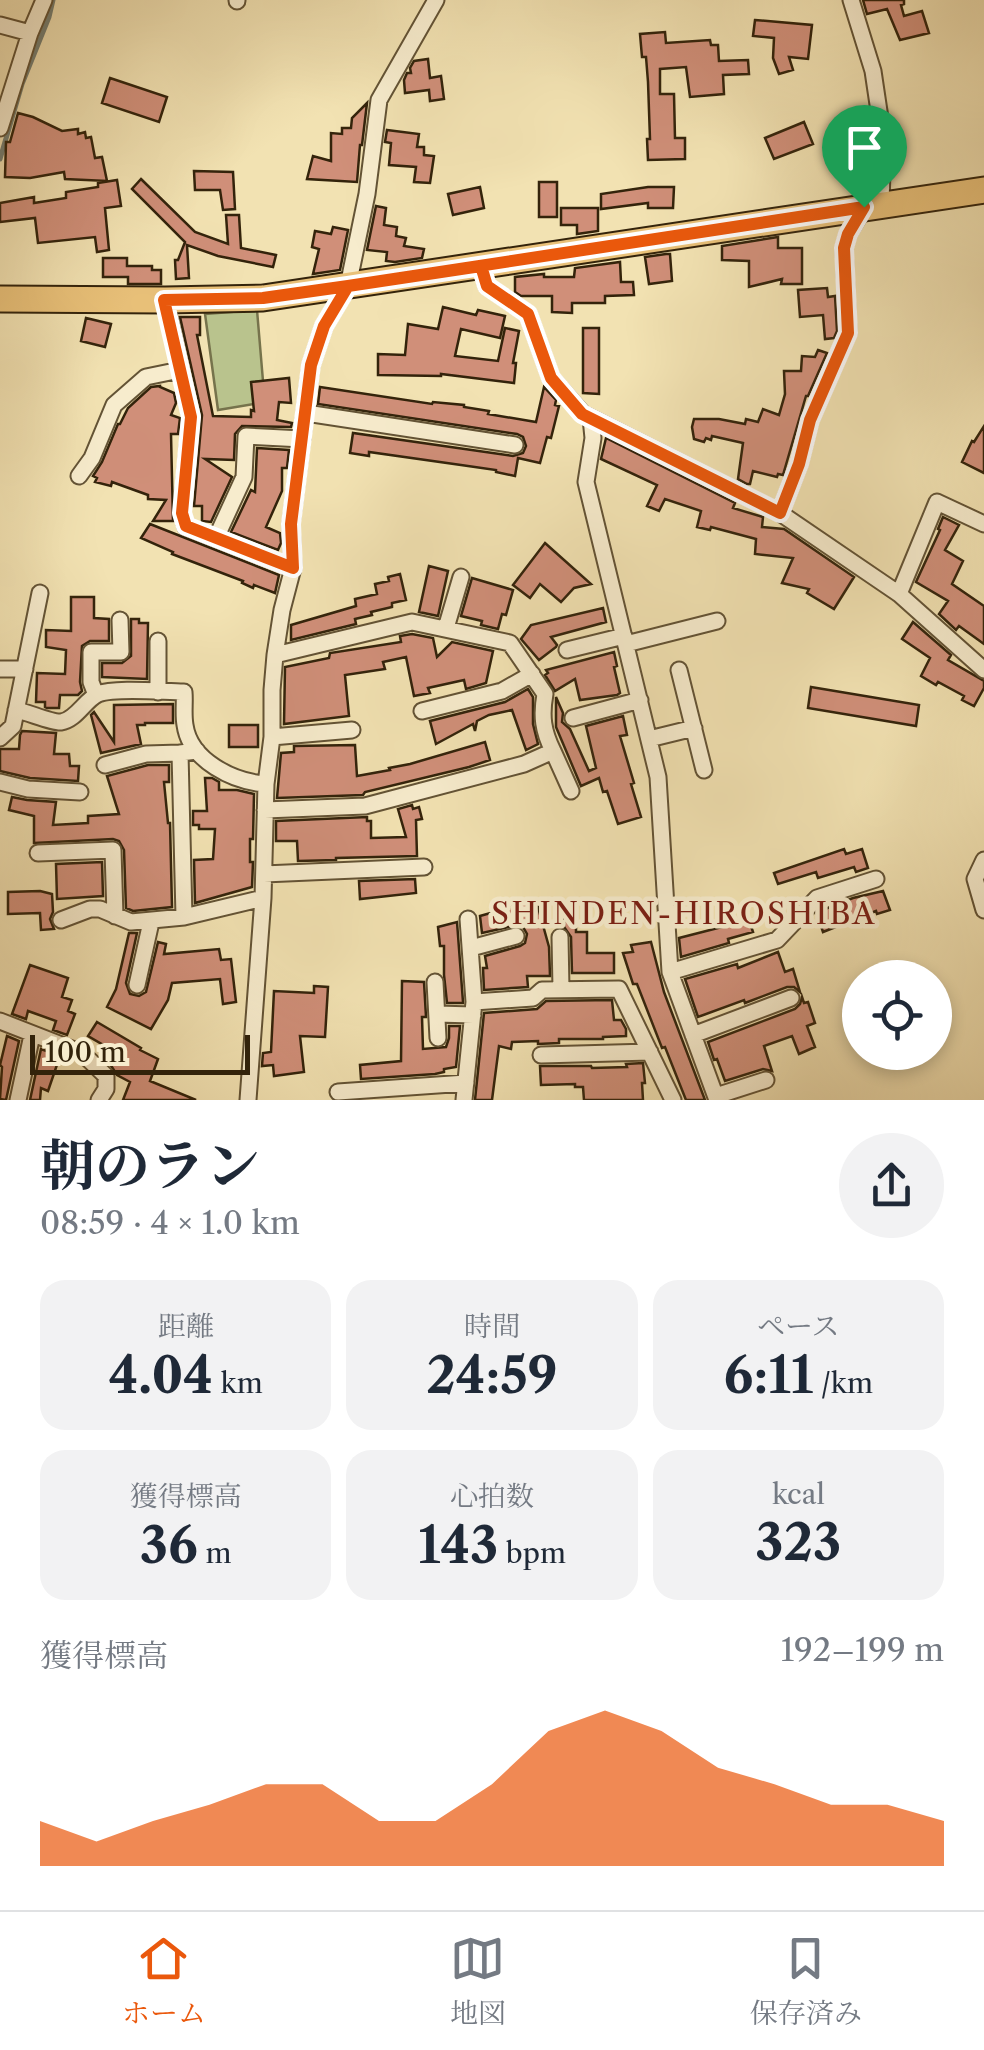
<!DOCTYPE html>
<html lang="ja">
<meta charset="utf-8">
<style>
body{margin:0;font-family:"Libre Caslon Text","Noto Serif JP",serif;background:#f2f2f3;color:#1f2937;height:100vh;display:flex;flex-direction:column;font-size:38px;white-space:nowrap}
*{box-sizing:border-box;margin:0}
p{font-size:32px;color:#747a83}
.icon{flex:none;width:55px;height:55px;fill:none;stroke:currentColor;stroke-width:2;stroke-linecap:round;stroke-linejoin:round}
.map{position:relative;height:1100px;overflow:hidden}
.panel{display:flex;flex-direction:column;background:#fff;flex:1}
.panel>*{flex:none}
.tools{position:absolute;left:842px;top:960px;display:grid;gap:20px}
.tools a{display:grid;place-items:center;width:110px;height:110px;border-radius:50%;background:#fff;box-shadow:0 5px 15px #0003;font-size:50px}
.scale{position:absolute;left:30px;bottom:25px;width:220px;box-sizing:border-box;padding-left:10px;border:5px solid #33230b;border-top:0;font-size:28px;line-height:35px;white-space:nowrap;color:#33230b;-webkit-text-stroke:8px #f7eccd;paint-order:stroke}
.pin{position:absolute;display:grid;place-items:center;width:85px;height:85px;color:#fff;margin:-102px -42px;border-radius:50% 50% 50% 0;rotate:-45deg;box-shadow:0 0 10px #0007}
.pin .icon{rotate:45deg}
.round{display:grid;place-items:center;flex:none;width:105px;height:105px;border-radius:52px;background:#f2f2f3}
.overview{display:flex;align-items:center;justify-content:space-between;height:170px;padding:0 40px}
h1{font-size:55px;font-weight:700;line-height:75px}
.figures{display:grid;grid-template-columns:repeat(3,1fr);gap:15px;height:170px;padding:10px 40px}
.figures div{display:grid;align-content:center;border-radius:25px;background:#f2f2f3;text-align:center}
.figures b{font-size:50px;font-weight:700}
.figures small{font-size:28px;font-weight:400}
.figures p{font-size:28px}
.chart{height:280px;padding:20px 40px}
.chart p{display:flex;justify-content:space-between}
.chart svg{width:100%;height:180px;margin-top:10px;fill:#ea580c;opacity:.7}
.dock{display:flex;justify-content:space-around;align-items:center;height:140px;border-top:2px solid #e0e1e3;background:#fff;font-size:28px;color:#747a83}
.dock a{display:grid;justify-items:center;gap:5px}
.dock .on{color:#ea580c}
.map>svg:first-child{display:block}
</style>
<div class="map">
<svg width="984" height="1100" viewBox="0 0 984 1100">
<rect width="100%" height="100%" fill="#f2e2b2"/>
<filter id="stains"><feTurbulence type="fractalNoise" baseFrequency=".002" numOctaves="4"/><feColorMatrix values="0 0 0 0 .2 0 0 0 0 .09 0 0 0 0 .02 0 0 0 .5 -.17"/></filter>
<radialGradient id="worn" r=".72"><stop offset=".6" stop-color="#630" stop-opacity="0"/><stop offset="1" stop-color="#630" stop-opacity=".3"/></radialGradient>
<path fill="#b9c38d" stroke="#76734c" stroke-width="2.5" d="M257 310 263 381 252 382 254 404 218 410 205 314Z"/>
<g fill="none" stroke-linecap="round" stroke-linejoin="round">
<path stroke="#747e72" stroke-width="5" d="M0 159 22 84 49 17 53 0"/>
</g>
<path fill="#d08f79" stroke="#33230b" stroke-width="2.5" d="M863 0H904V4L901 5 904 16 922 11 929 33 900 40 887 9 867 14Z
M755 20 812 25 808 59 789 57 793 70 779 74 773 58 774 38 753 36Z
M665 32 666 43 710 40 711 45H718L719 61 748 60 749 74 723 75 724 94 690 97 686 67 660 69V94H674L675 138H685V159L648 160 647 139H650L648 82 646 57H642L640 34Z
M428 59 430 78 441 76 444 99 430 101 429 90 405 93 404 80 407 73H411L410 68 414 61Z
M110 78 167 97 159 122 102 103Z
M367 103 362 145H360L357 182 307 179 313 156 331 161V133L342 134V128H351L352 118Z
M18 113 33 117 62 131 78 129V134L85 132 86 138 91 137 95 158 102 157 107 181 65 179 64 172 30 178 5 177 6 142H10Z
M804 122 813 144 774 159 765 138Z
M387 130 419 134 417 147H424V155L434 156 430 183 414 182 416 167 389 165 391 143 385 142Z
M194 171 233 172 235 209 223 210 220 190H195Z
M141 179 195 232 228 244 226 215H239L241 248 276 255 273 267 218 256 187 245 189 278 176 279 175 260H178L185 242 132 189Z
M117 180 121 206 105 208 109 250 97 252 95 237 38 243 35 218 0 222V203L34 197V203L66 198V192L98 187V183Z
M539 182H557V217H539Z
M480 187 484 208 453 215 448 194Z
M648 187H674L673 208H648V203L601 209V194Z
M376 206 386 208 384 225 397 227 396 236 406 238 404 246 424 249 422 258 395 262 386 261 387 252 367 250Z
M561 208H598V231L577 234V225H561Z
M333 227 348 230 340 270 313 274 319 249 312 247 315 231 331 234Z
M778 237V248H802V284H781L782 279 749 287V261L722 260V246Z
M666 254H670L672 281 649 284 645 257Z
M103 258H127V266H152V270H161V284H128V277H103Z
M620 262 621 282H633L634 295 605 296V303H572V313L552 312V296H521L515 292V277L544 274V277H574L575 268Z
M827 288 828 297 835 296 837 331 834 338 825 339 823 315 800 317 798 290Z
M443 307 476 315 478 310 505 316 500 338 461 329 455 356 498 361 505 328 519 331 513 363H516L514 383 441 374V376L378 375V354L405 355 408 324 438 329Z
M180 317H200V335H197L213 416 251 417V410L254 411 251 382 289 378 291 403 279 402 277 420 292 423 291 427 242 426 235 434 234 460 205 459 232 477 211 522 202 521V506H194L202 415Z
M86 318 111 324 105 347 81 341Z
M583 328H599V394L583 393Z
M818 350 827 353 808 396H806L783 475 778 474 777 477 753 471 750 484H747L738 479 743 443 712 436 711 440 706 438 704 442 694 439 692 427 694 419H719L745 424 746 419 758 422 763 409 779 415 785 394 784 371H801L802 356 815 357Z
M160 386V387L174 393 176 403 171 415 180 418 178 434H171L173 521H153L166 500 148 499V495L112 482 111 486 95 482 97 478 93 476 102 462 118 424H120L128 408 151 387Z
M320 387 432 404 433 402 464 405V407L489 411 488 414 536 422 544 387 556 400 555 405 559 406 551 438 547 437 540 463 518 458 515 476 496 472V470L461 465 369 452V456L350 453 353 433 513 456 523 453 526 446 523 437 517 434 318 404Z
M984 426V473L962 462 972 441 974 442Z
M606 438 735 503 733 508 763 517 762 527 784 529 854 577 834 609 807 593 809 589 782 583 793 558 755 554 756 539 711 527 710 530 697 527 701 511 665 499 659 511 647 506 657 485 601 459Z
M257 448 289 450 287 468H282V491L266 527 280 533 281 543 278 550 231 532 251 490 255 492Z
M943 517 959 525 945 550 963 561 952 584 984 606V644L959 626 956 630 939 614 948 601 916 582 940 530 938 529Z
M150 524 279 575 275 593 254 585 253 588 242 583 243 581 172 554 173 552 141 538Z
M545 543 591 584 574 588 561 602 540 584 530 598 513 585Z
M429 566 448 571 438 616 419 612Z
M400 574 406 600 392 603V607L371 612 372 615 355 619 356 624 291 640V625L356 606 355 599 377 594 375 584 389 581 388 577Z
M472 578 513 590 506 615 502 614 498 629 481 625 482 621 461 616Z
M71 597H94V618L109 619V641H90L82 646 80 682 82 691 78 695H60L59 708H47L45 707V702H36L37 673 65 674 66 650 46 647V630L71 631Z
M603 608 606 622 551 637 557 645 556 647 539 660 521 639 531 625Z
M131 619H139V623H148L147 679 102 677V663H122L131 656Z
M913 622 951 655 948 660 984 681V688L974 706 962 700 964 696 938 682 936 685 921 676 930 658 902 639Z
M412 634 433 638 437 657 452 642 493 651 486 683 466 689 464 680 428 688 430 693 414 696 406 657 383 662 385 669 345 675 349 716 284 724 285 667 329 658 330 653 401 642 400 636Z
M614 652 617 666 614 667 620 693 617 695 580 700 575 679 555 691 545 675 548 673 546 670Z
M811 687 919 705 916 726 808 708Z
M528 689 533 697V724L538 744 526 750 512 710 489 715 477 721 475 731 473 724 436 744 430 721 505 702Z
M556 697 563 713 562 722 570 729 589 771 596 768 586 726 623 716 627 735 620 736 634 783 631 784 641 817 618 824 607 791 603 792 599 778 581 786 556 727Z
M173 704V723H145V725H137L141 744 101 753 91 715 94 712 114 742V705Z
M229 725H258V747H229Z
M22 731 56 733 54 754H69L70 766H79L78 781 30 778 0 771V749H19L20 735Z
M485 742 490 760 469 767 365 792 363 795 277 798 281 753 294 752V746L355 745 357 776 390 770 389 768 410 764Z
M148 765H169V782H164L168 823H170L172 907 133 911 126 908 124 850 119 841 113 839 34 843V816L9 810 12 797 27 800 56 802 53 825 88 823V816L119 814 107 776Z
M205 778H212L219 782V790H237L254 794 253 839H250V862H253L252 887 195 903 194 860 213 859 215 829H199V825H193V811H207Z
M412 805 413 809 419 807 422 819 416 820 417 856 336 858V860L298 861 297 841H276V821L367 817V821H371V838L406 837 398 809Z
M844 849 846 854 862 849 868 868 856 872 854 867 818 878 816 872 778 884 774 873Z
M102 862 103 896 57 899 56 864Z
M415 879 416 893 360 899 359 881Z
M40 891 52 894 53 912 50 919 54 929 41 930 40 913 8 914V892Z
M883 891 890 910 877 914 876 911 823 932 817 914 820 911 853 898Z
M536 900 549 947 550 976H527L528 987 484 990 483 968H487L485 956 520 946 525 943 527 934 523 927 518 925 482 933 480 916Z
M564 907H576V932H587V953H614V973H572L571 937 564 927Z
M749 920 753 932 728 939 729 943 681 957 679 938Z
M457 922 463 1002V1003H447L444 975V946H440L438 927Z
M129 933H137L126 983 130 994 139 996 146 992 158 942 166 944 164 954 219 949 221 960 231 959 236 1002 223 1004 220 979 172 983 168 1000 151 1029 107 1007 116 989Z
M651 942 664 992 705 1100H686L665 1047 662 1048 637 984H633L623 953 633 952 631 945Z
M778 952 785 972 793 969 800 992 794 987H787L745 1003 744 1000 698 1017 685 979 737 964 738 968Z
M30 965 68 978 62 997 72 1000 68 1011 75 1014 67 1035 53 1030 56 1021 28 1011 26 1019 12 1014Z
M402 981 424 982 426 1017H422L423 1049 446 1047 449 1038V1026H460L456 1067 444 1069V1072L435 1074 361 1079 360 1065 401 1061Z
M314 986 328 987 325 1037 300 1036 304 1072 274 1076 273 1065 262 1066 263 1053 271 1052 274 991 314 993Z
M802 997 804 1003 808 1002 815 1023 807 1026 815 1047 799 1054 792 1036 764 1046 772 1071 763 1069 725 1081 717 1059 714 1060 708 1042 795 1009 800 1004Z
M612 1000 614 1020H621L626 1029V1036L603 1037V1039H559V1043L538 1044V1041L512 1042 511 1049 499 1046 492 1100H475L484 1013 537 1009 546 1001Z
M97 1022 141 1048 140 1050 158 1059 150 1081 196 1100H123L130 1082 117 1075 110 1064 117 1053 88 1036Z
M7 1036 19 1041 6 1100 0 1099 2 1067 0 1065Z
M41 1049 60 1056 48 1091 41 1088 40 1100H30Z
M643 1063 645 1083H642L643 1100H584L583 1087H575V1084L541 1085 540 1066H591L592 1068 627 1067 626 1064Z"/>
<g fill="none" stroke-linecap="round" stroke-linejoin="round">
<g stroke="#635335" stroke-width="19">
<path id="minor" d="M851 0 873 71 883 138 881 204
M237 1V0
M0 25 30 33
M0 128 30 33 44 0
M481 266 487 286 528 314 551 378 583 414 780 513 899 594 984 670
M165 300 191 417 182 513 186 527 293 568
M306 413 515 445
M591 418 593 438 586 482 658 777 670 972 717 1100
M79 476 92 458 114 405 146 377 180 370
M780 513 799 464 810 420 848 333 844 248 848 234 865 207
M216 538 244 477 246 436 302 439
M899 594 937 502 984 524
M446 628 461 577
M158 641V692
M626 644 717 621
M567 650 624 636
M0 669H25
M679 670 704 770
M96 695 91 682V652H121L120 620
M16 710C28 712 52 723 61 722 76 720 85 700 98 694 115 687 164 692 184 692 185 702 183 714 185 725 190 761 234 782 266 784
M422 711 502 691 532 674
M573 718 640 700
M272 737 352 730
M0 738 13 726 40 593
M649 739 694 728
M197 751 180 753 184 917 263 898
M553 751 571 791
M105 765 146 754 180 753
M0 782 28 789 80 792
M265 810 365 806 524 764 553 751C543 731 541 716 545 694L510 643 412 622 275 655
M38 853 113 850 115 916
M984 860 975 879 984 910
M264 874 424 867
M61 920 90 909H100L131 922 184 917
M560 937 561 989
M471 948 516 936
M670 972 777 940 817 898 876 879
M435 982 438 1038
M137 985 151 922
M474 1002 533 998 542 990 619 989 673 1100
M437 1014 473 1015
M0 1021 82 1053 106 1076V1089L99 1100
M693 1035 791 998
M541 1055 650 1052
M338 1092 466 1083
M716 1096 766 1080
M18 1100 32 1035
M248 1100 263 898 266 784 272 737V690L275 655 282 610 293 568 291 524 311 365 324 326 348 286 367 194 379 100 436 0
M464 1100 474 1002 468 919"/>
</g>
<g stroke="#33230b" stroke-width="29">
<path id="primary" d="M0 299 165 300 263 298 984 190"/>
</g>
<use href="#minor" stroke="#f7eccd" stroke-width="15"/>
<use href="#primary" stroke="#e9c179" stroke-width="25"/>
</g>
<g fill="none" stroke-linecap="round" stroke-linejoin="round">
<g stroke="#fff" stroke-width="20">
<path id="route" d="M864 207 348 286 263 298 164 300 191 417 182 513 186 526 293 568 291 524 311 365 324 326 348 286 481 266 487 286 528 314 551 378 582 414 780 513 799 464 810 420 848 333 844 248 848 234 864 207"/>
</g>
<use href="#route" stroke="#ea580c" stroke-width="12"/>
</g>
<g text-anchor="middle" stroke-width="9" stroke-linejoin="round" paint-order="stroke">
<g font-size="30" letter-spacing="2.5" fill="#7a1f14" stroke="#f7eccd">
<text x="684" y="924">SHINDEN-HIROSHIBA</text>
</g>
</g>
<rect width="100%" height="100%" filter="url(#stains)"/>
<rect width="100%" height="100%" fill="url(#worn)"/>
</svg>
<div class="tools">
<a><svg class="icon" aria-label="locate" viewBox="0 0 24 24"><circle cx="12" cy="12" r="6"/><path d="M12 2v4M12 18v4M2 12h4M18 12h4"/></svg></a>
</div>
<div class="scale">100 m</div>
<div class="pin" style="left:864px;top:207px;background:#1e9e55"><svg class="icon" aria-label="arrive" viewBox="0 0 24 24"><path d="M6 21V4h12l-3 4 3 4H6"/></svg></div>
</div>
<section class="panel">
<div class="overview"><div><h1>朝のラン</h1><p>08:59 · 4 × 1.0 km</p></div><a class="round"><svg class="icon" aria-label="share" viewBox="0 0 24 24"><path d="M12 15V3M7 8l5-5 5 5M5 13v7h14v-7"/></svg></a></div>
<div class="figures">
<div><p>距離</p><b>4.04<small> km</small></b></div>
<div><p>時間</p><b>24:59</b></div>
<div><p>ペース</p><b>6:11<small> /km</small></b></div>
</div>
<div class="figures">
<div><p>獲得標高</p><b>36<small> m</small></b></div>
<div><p>心拍数</p><b>143<small> bpm</small></b></div>
<div><p>kcal</p><b>323</b></div>
</div>
<div class="chart"><p><span>獲得標高</span>192–199 m</p>
<svg viewBox="0 0 160 44" preserveAspectRatio="none"><path d="M0 44V33L10 38L20 33L30 29L40 24L50 24L60 33L70 33L80 24L90 11L100 6L110 11L120 20L130 24L140 29L150 29L160 33V44z"/></svg>
</div>
</section>
<nav class="dock">
<a class="on"><svg class="icon" aria-label="home" viewBox="0 0 24 24"><path d="M3 11l9-7 9 7M6 9v11h12V9"/></svg>ホーム</a>
<a><svg class="icon" aria-label="map" viewBox="0 0 24 24"><path d="M3 6l6-2 6 2 6-2v14l-6 2-6-2-6 2zM9 4v14M15 6v14"/></svg>地図</a>
<a><svg class="icon" aria-label="saved" viewBox="0 0 24 24"><path d="M7 4h10v16l-5-4-5 4z"/></svg>保存済み</a>
</nav>
